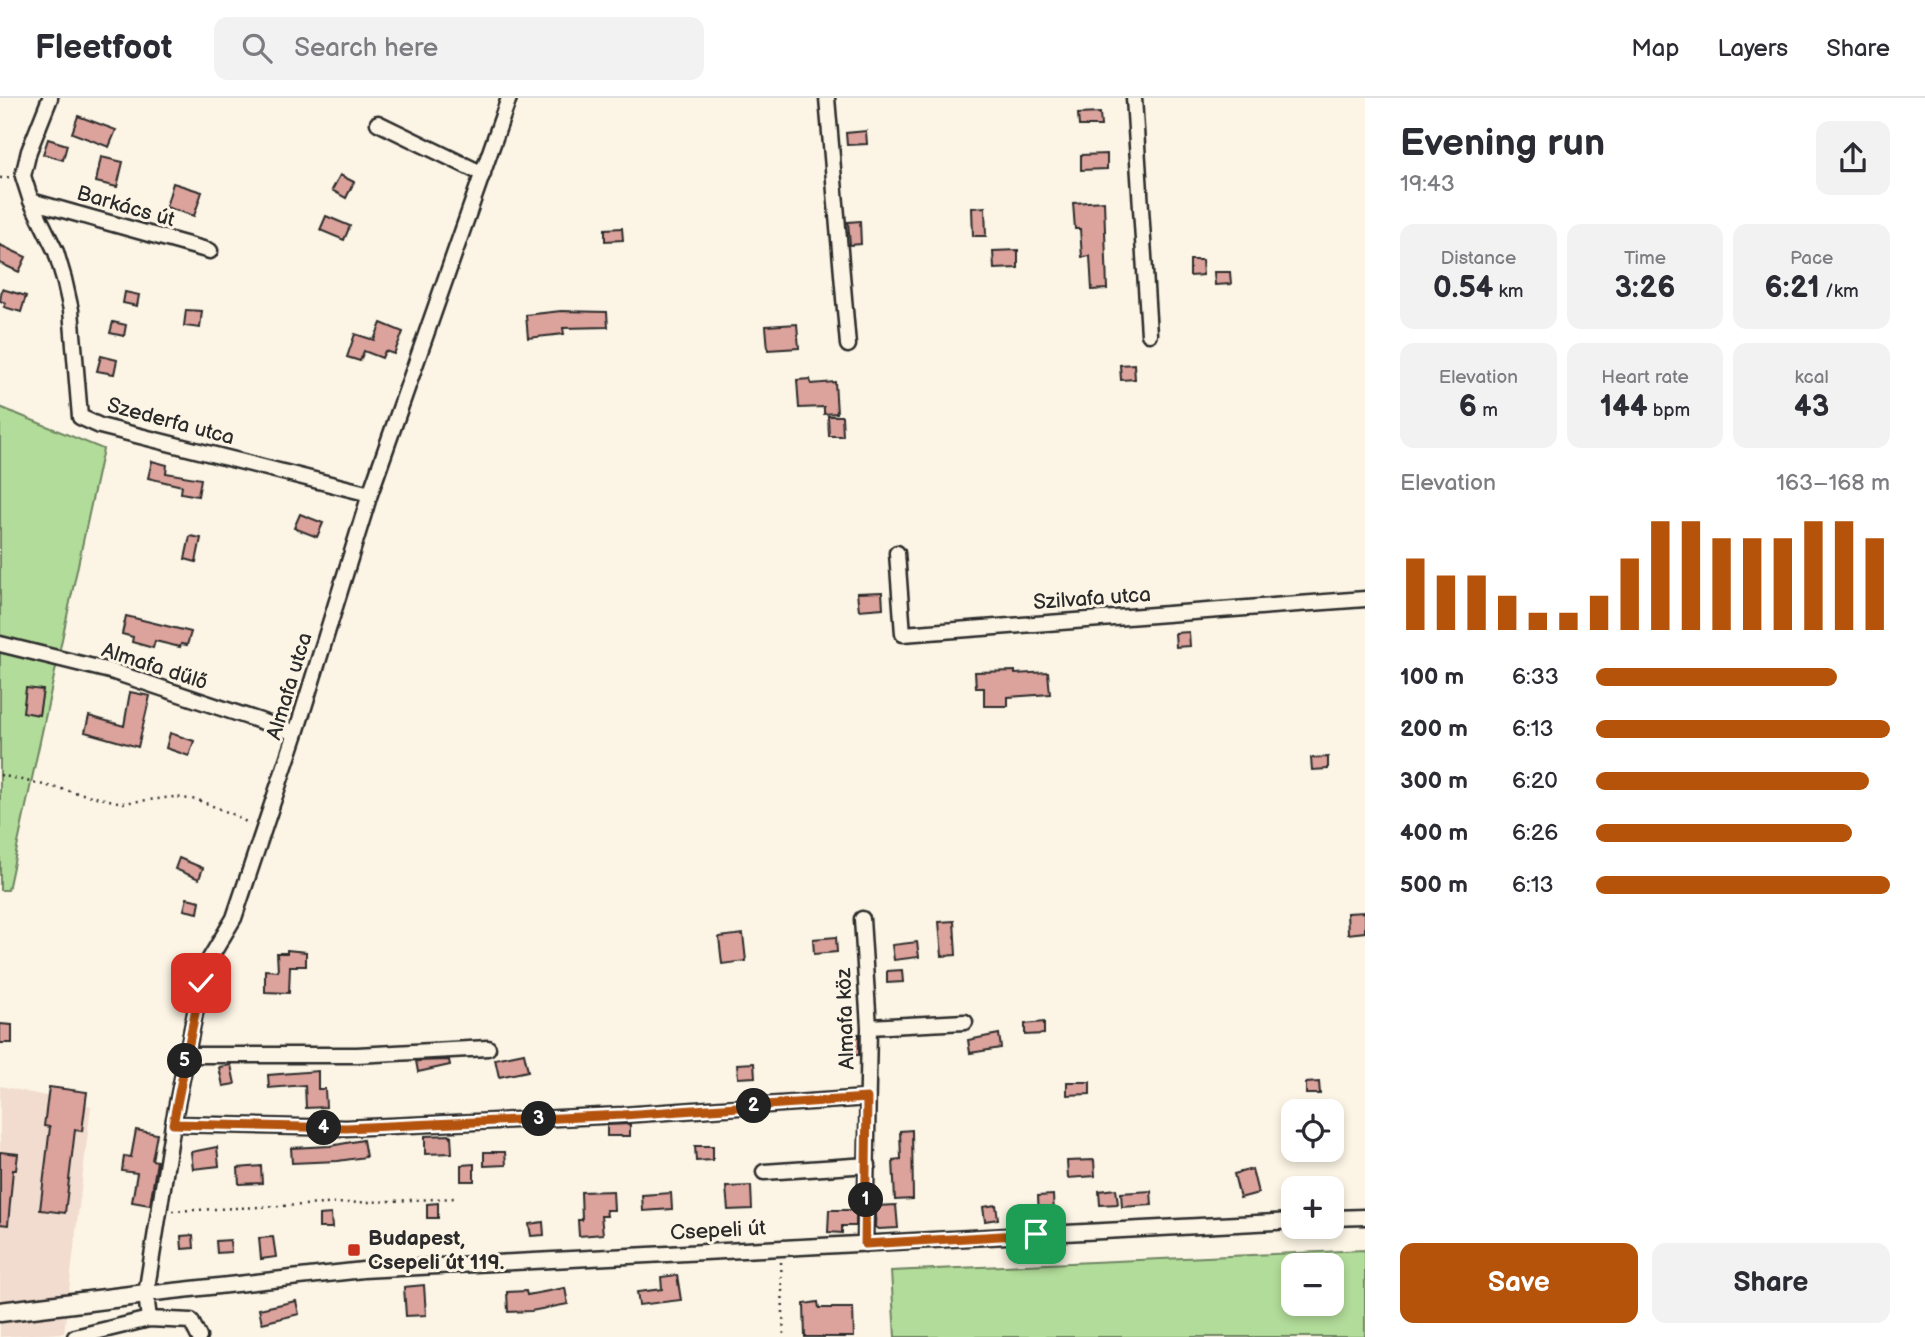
<!DOCTYPE html>
<meta charset="utf-8">
<style>
body{margin:0;font-family:"Balsamiq Sans",sans-serif;background:#f2f2f3;color:#2b2b33;height:100vh;display:flex;flex-direction:column;font-size:26px;white-space:nowrap}
*{box-sizing:border-box;margin:0}
p{font-size:23px;color:#7c7c81}
.icon{flex:none;width:38px;height:38px;fill:none;stroke:currentColor;stroke-width:2;stroke-linecap:round;stroke-linejoin:round}
.map{position:relative;flex:1;overflow:hidden}
.side{display:flex;flex-direction:column;background:#fff;width:560px}
.side>*{flex:none}
.controls{position:absolute;left:1281px;top:1001px;display:grid;gap:14px}
.controls a{display:grid;place-items:center;width:63px;height:63px;border-radius:14px;background:#fff;box-shadow:0 4px 10px #0003;font-size:35px}
.pin{position:absolute;display:grid;place-items:center;width:60px;height:60px;color:#fff;margin:-30px;border-radius:14px;box-shadow:0 4px 10px #0006}
.km{position:absolute;width:35px;height:35px;margin:-18px;border-radius:50%;background:#222;color:#fff;font-size:19px;line-height:35px;text-align:center}
.round{display:grid;place-items:center;flex:none;width:74px;height:74px;border-radius:14px;background:#f2f2f3}
.head{display:flex;align-items:center;justify-content:space-between;height:119px;padding:0 35px}
h1{font-size:38px;font-weight:700;line-height:52px}
.stats{display:grid;grid-template-columns:repeat(3,1fr);gap:10px;height:119px;padding:7px 35px}
.stats div{display:grid;align-content:center;border-radius:14px;background:#f2f2f3;text-align:center}
.stats b{font-size:30px;font-weight:700}
.stats small{font-size:19px;font-weight:400}
.stats p{font-size:19px}
.chart{height:196px;padding:14px 35px}
.chart p{display:flex;justify-content:space-between}
.chart svg{width:100%;height:126px;margin-top:7px;stroke:#b45309;stroke-width:6}
.action{display:flex;gap:14px;margin-top:auto;padding:14px 35px}
.action a{flex:1;height:80px;border-radius:14px;background:#b45309;color:#fff;font-size:28px;font-weight:700;line-height:80px;text-align:center}
.action a+a{background:#f2f2f3;color:#2b2b33}
ul{padding:0 35px;list-style:none;font-size:23px}
li{display:grid;grid-template-columns:112px 84px 1fr;align-items:center;height:52px}
li i{height:18px;border-radius:9px;background:#b45309}
header{display:flex;align-items:center;gap:42px;box-sizing:border-box;height:98px;padding:0 35px;background:#fff;border-bottom:2px solid #e1e1e2}
header strong{font-size:33px}
nav{display:flex;gap:38px;margin-inline-start:auto;font-size:24px}
.search{width:490px;height:63px;background:#f2f2f3;display:flex;align-items:center;gap:18px;box-sizing:border-box;padding:0 24px;border-radius:14px;color:#7c7c81;font-size:26px}
main{display:flex;flex:1;min-height:0}
.map>svg:first-child{display:block}
</style>
<header>
<strong>Fleetfoot</strong>
<div class="search"><svg class="icon" aria-label="search" viewBox="0 0 24 24"><circle cx="10" cy="10" r="6"/><path d="M15 15l6 6"/></svg>Search here</div>
<nav><a>Map</a><a>Layers</a><a>Share</a></nav>
</header>
<main>
<div class="map">
<svg width="1365" height="1239" viewBox="0 0 1365 1239">
<rect width="100%" height="100%" fill="#fcf5e5"/>
<filter id="ink" filterUnits="userSpaceOnUse"><feTurbulence type="fractalNoise" baseFrequency=".0143" numOctaves="2"/><feDisplacementMap in="SourceGraphic" scale="14" xChannelSelector="R" yChannelSelector="G"/><feConvolveMatrix kernelMatrix="1 2 1 2 8 2 1 2 1" color-interpolation-filters="sRGB"/></filter>
<g filter="url(#ink)">
<path fill="#f2dccf" d="M0 988 91 1008 64 1235 0 1239Z"/>
<path fill="#b2dc99" stroke="#6e8462" stroke-width="2" fill-rule="evenodd" d="M0 309 103 351 8 792H0Z
M1365 1152V1239H895L891 1173ZM1332 1167V1206H1293V1167Z"/>
<path fill="#dca29c" stroke="#2b2b2b" stroke-width="2" d="M1100 15 1101 28H1079L1078 16Z
M78 18 116 32 109 49 72 35Z
M866 33 867 46 847 47 846 35Z
M48 41 67 47 63 62 43 56Z
M1107 56V71L1081 72V57Z
M101 59 123 64 117 89 96 84Z
M340 77 354 84 346 100 332 92Z
M173 85 202 94 194 118 166 109Z
M1104 103 1107 191 1092 192 1090 158 1082 159 1080 131H1075L1073 105Z
M985 109 986 138H973L972 110Z
M326 118 350 128 344 142 320 132Z
M860 123 861 146 850 147 848 124Z
M622 130 623 142 605 143V131Z
M0 147 26 159 19 174 0 165Z
M1018 152V170L994 171 993 153Z
M1190 162H1202L1203 177 1190 178Z
M1214 174H1230L1231 186 1215 187Z
M2 191 26 198 21 214 4 209 6 205 0 203Z
M125 194 139 197 137 208 123 205Z
M186 212 202 213 200 230 184 228Z
M561 213 607 214 608 229 563 230 564 236 528 240 526 217Z
M113 224 126 227 124 238 110 235Z
M381 225 403 234 394 256 385 253 382 260 364 253 360 263 347 259 355 236 374 242Z
M797 226 799 250 768 252 766 228Z
M101 258 117 262 114 276 97 273Z
M1134 266 1135 281 1121 282 1120 267Z
M810 281 811 286 835 284 837 315 824 316V309L799 310 797 282Z
M828 318H842L843 338H829Z
M152 363 167 367 166 375 201 381 198 398 181 395 182 388 148 380Z
M300 416 323 425 317 439 294 430Z
M190 438 201 440 196 464 185 461Z
M882 494 883 510 859 512 857 495Z
M126 518 191 534 187 547 181 546 180 549 155 543 153 550 132 544 133 539 122 536Z
M1189 534 1190 548 1176 549 1175 535Z
M1015 573V576L1048 574 1050 596 1008 599V608H984V590H976L975 574Z
M26 590 43 592 39 617 23 614Z
M130 594 150 598 138 649 85 634 89 618 124 628Z
M170 635 194 643 189 658 166 650Z
M1328 659V671L1312 672 1311 660Z
M179 760 203 770 199 781 175 771Z
M187 800 200 803 198 815 184 812Z
M1365 814V834L1348 836 1347 815Z
M954 823 956 857 942 858 939 824Z
M743 836 746 863 722 866 719 839Z
M836 839 837 854 814 856 813 841Z
M917 844 919 859 894 862 892 847Z
M287 852 306 854V868H290L289 895 265 894V872L278 873 277 855H287Z
M902 872 903 884 887 885V873Z
M1044 924V936L1025 937V926Z
M0 926 12 927V945H0Z
M848 936H859V957H848Z
M999 936 1001 950 970 955 968 942Z
M524 955 528 973 499 979 495 961Z
M449 962 450 967 418 974 416 963Z
M754 965 755 979 738 980 737 966Z
M231 967 235 986 223 988 219 969Z
M318 973V991H325L326 1009 306 1010 305 987 269 990 268 977Z
M1067 984H1090V996L1067 997Z
M1319 984 1320 996H1306V985Z
M49 989 87 994 82 1033 75 1032 65 1115 40 1112 50 1029 44 1028Z
M630 1026V1038H607V1027Z
M136 1032 157 1036 152 1062 157 1063 150 1107 132 1104 137 1075 122 1073 124 1058 131 1059Z
M912 1032 913 1101 895 1102 893 1062 901 1061 900 1033Z
M451 1037 452 1055 425 1056V1038Z
M363 1042 366 1059 338 1063 292 1065 291 1050 330 1048Z
M695 1048H713V1062L696 1063Z
M217 1049 219 1068 193 1071 191 1054Z
M0 1054 18 1056 16 1072H13L8 1127 0 1126Z
M484 1054H505L506 1067 484 1068Z
M1094 1062 1095 1078 1068 1080 1067 1063Z
M474 1066V1083H461V1067Z
M261 1068 262 1085 239 1086 238 1070Z
M1252 1071 1258 1095 1240 1100 1234 1076Z
M751 1088 752 1111 728 1112 726 1089Z
M1116 1091 1118 1106 1100 1107 1099 1093Z
M613 1093 614 1112H606L607 1118H601L603 1136 579 1138 578 1122H582L581 1094Z
M1151 1093 1152 1107 1122 1109 1121 1095Z
M671 1095 672 1111 643 1113 642 1097Z
M1053 1097 1054 1116 1039 1117 1038 1098Z
M438 1105V1120H427V1106Z
M896 1107 898 1130 878 1131 875 1129 876 1108Z
M996 1107 998 1121 985 1123 983 1109Z
M829 1112H856V1128H842V1135L828 1134Z
M331 1116 332 1130H319V1117Z
M543 1124 544 1137 531 1138 529 1126Z
M193 1137 194 1150 182 1151 181 1138Z
M273 1139 276 1159 261 1161 259 1140Z
M230 1142 231 1154 217 1155 216 1143Z
M677 1177 681 1202 639 1207 637 1194 662 1191 661 1179Z
M424 1187 426 1217 406 1218 404 1189Z
M565 1190 568 1206 531 1213 508 1214 507 1194 526 1193 527 1197Z
M296 1203 299 1216 262 1225 259 1211Z
M818 1204 819 1210H853L854 1239H805L804 1206Z"/>
<g fill="none" stroke-linecap="round" stroke-linejoin="round">
<g stroke="#2b2b2b" stroke-width="19">
<path id="minor" d="M50 0 29 53 23 78 31 103 56 154 64 181 71 212 80 319 100 328 370 396
M827 0 848 247
M1134 0 1149 236
M378 25 483 76
M31 103 210 153
M897 455 903 536 1365 501
M0 546 114 574 296 635
M862 821 869 929 865 1146
M869 929 965 924
M187 957H357L488 950
M173 1026 346 1030 623 1017 867 1000
M764 1074 868 1067
M1332 1120 1365 1119
M146 1196 363 1172 1293 1123
M149 1221 191 1223 199 1239
M75 1239 149 1221 146 1196 173 1026 201 885 206 867 234 820 296 635 370 396 509 0"/>
</g>
<g stroke="#2b2b2b" stroke-width="23">
<path id="tertiary" d="M0 1214 146 1196"/>
</g>
<path stroke="#2b2b2b" stroke-width="2.5" stroke-dasharray="2 5" stroke-linecap="butt" d="M0 80 11 79
M0 677 122 705 174 699 198 702 232 716 250 726
M172 1113 456 1100
M781 1164 784 1239"/>
<use href="#minor" stroke="#fcf5e5" stroke-width="14"/>
<use href="#tertiary" stroke="#fcf5e5" stroke-width="18"/>
</g>
</g>
<g fill="none" stroke-linecap="round" stroke-linejoin="round" filter="url(#ink)">
<g stroke="#fff" stroke-width="14">
<path id="route" d="M201 885 173 1026 346 1030 623 1017 867 1000 865 1146 1036 1136"/>
</g>
<use href="#route" stroke="#b45309" stroke-width="9"/>
</g>
<rect fill="#c8321e" stroke="#fcf5e5" stroke-width="2.5" x="347" y="1145" width="14" height="14" rx="3.5"/>
<g text-anchor="middle" stroke-width="6" stroke-linejoin="round" paint-order="stroke">
<g font-size="21" fill="#2b2b2b" stroke="#fcf5e5">
<text transform="translate(126 108) rotate(16)" y="7">Barkács út</text>
<text transform="translate(171 323) rotate(15)" y="7">Szederfa utca</text>
<text transform="translate(1092 500) rotate(-4)" y="7">Szilvafa utca</text>
<text transform="translate(155 568) rotate(18)" y="7">Almafa dűlő</text>
<text transform="translate(289 588) rotate(-73)" y="7">Almafa utca</text>
<text transform="translate(845 921) rotate(-92)" y="7">Almafa köz</text>
<text transform="translate(718 1132) rotate(-3)" y="7">Csepeli út</text>
</g>
<g font-size="21" font-weight="bold" fill="#2b2b2b" stroke="#fcf5e5" text-anchor="start">
<text x="368" y="1147">Budapest,<tspan x="368" dy="24">Csepeli út 119.</tspan></text>
</g>
</g>
</svg>
<div class="controls">
<a><svg class="icon" aria-label="locate" viewBox="0 0 24 24"><circle cx="12" cy="12" r="6"/><path d="M12 2v4M12 18v4M2 12h4M18 12h4"/></svg></a>
<a>+</a>
<a>−</a>
</div>
<div class="pin" style="left:1036px;top:1136px;background:#1e9e55"><svg class="icon" aria-label="arrive" viewBox="0 0 24 24"><path d="M6 21V4h12l-3 4 3 4H6"/></svg></div>
<div class="pin" style="left:201px;top:885px;background:#d93025"><svg class="icon" aria-label="check" viewBox="0 0 24 24"><path d="M5 12l5 5 9-10"/></svg></div>
<b class="km" style="left:866px;top:1102px">1</b>
<b class="km" style="left:754px;top:1008px">2</b>
<b class="km" style="left:539px;top:1021px">3</b>
<b class="km" style="left:324px;top:1030px">4</b>
<b class="km" style="left:185px;top:963px">5</b>
</div>
<section class="side">
<div class="head"><div><h1>Evening run</h1><p>19:43</p></div><a class="round"><svg class="icon" aria-label="share" viewBox="0 0 24 24"><path d="M12 15V3M7 8l5-5 5 5M5 13v7h14v-7"/></svg></a></div>
<div class="stats">
<div><p>Distance</p><b>0.54<small> km</small></b></div>
<div><p>Time</p><b>3:26</b></div>
<div><p>Pace</p><b>6:21<small> /km</small></b></div>
</div>
<div class="stats">
<div><p>Elevation</p><b>6<small> m</small></b></div>
<div><p>Heart rate</p><b>144<small> bpm</small></b></div>
<div><p>kcal</p><b>43</b></div>
</div>
<div class="chart"><p><span>Elevation</span>163–168 m</p>
<svg viewBox="0 0 160 44" preserveAspectRatio="none"><path d="M5 44V19M15 44V25M25 44V25M35 44V32M45 44V38M55 44V38M65 44V32M75 44V19M85 44V6M95 44V6M105 44V12M115 44V12M125 44V12M135 44V6M145 44V6M155 44V12"/></svg>
</div>
<ul>
<li><b>100 m</b>6:33<i style="width:82%"></i></li>
<li><b>200 m</b>6:13<i style="width:100%"></i></li>
<li><b>300 m</b>6:20<i style="width:93%"></i></li>
<li><b>400 m</b>6:26<i style="width:87%"></i></li>
<li><b>500 m</b>6:13<i style="width:100%"></i></li>
</ul>
<div class="action"><a>Save</a><a>Share</a></div>
</section>
</main>
